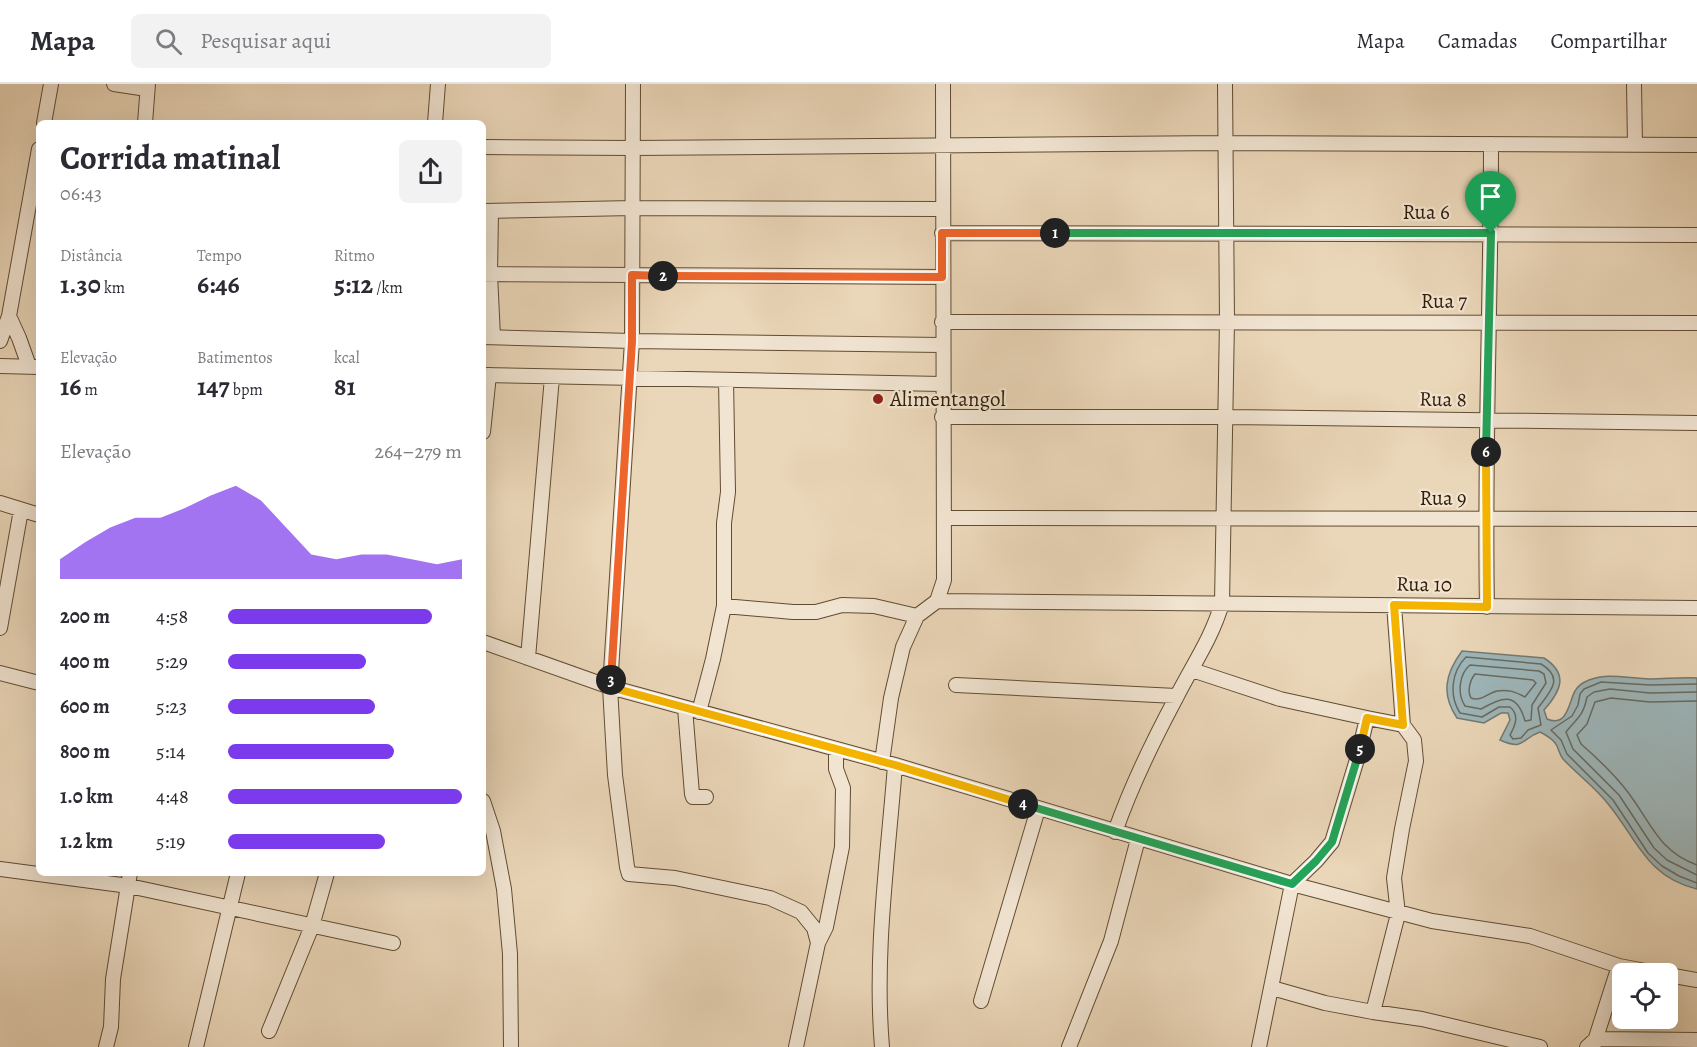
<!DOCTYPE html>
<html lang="pt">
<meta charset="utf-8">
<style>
body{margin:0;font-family:Alegreya,serif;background:#f2f2f3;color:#2b2b33;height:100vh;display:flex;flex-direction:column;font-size:22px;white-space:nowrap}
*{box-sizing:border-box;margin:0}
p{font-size:20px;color:#7c7c81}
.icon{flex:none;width:33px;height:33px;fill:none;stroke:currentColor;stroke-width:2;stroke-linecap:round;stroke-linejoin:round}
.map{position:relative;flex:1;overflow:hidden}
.details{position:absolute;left:36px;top:36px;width:450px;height:756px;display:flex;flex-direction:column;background:#fff;border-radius:9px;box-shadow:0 6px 24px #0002}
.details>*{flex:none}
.fabs{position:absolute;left:1612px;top:879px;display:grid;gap:12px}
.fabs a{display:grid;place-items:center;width:66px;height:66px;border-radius:9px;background:#fff;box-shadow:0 6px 24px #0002;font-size:30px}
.pin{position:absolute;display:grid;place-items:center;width:51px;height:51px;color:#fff;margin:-62px -26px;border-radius:50% 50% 50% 0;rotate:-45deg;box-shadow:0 0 6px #0007}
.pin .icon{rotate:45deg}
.km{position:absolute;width:30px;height:30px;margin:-15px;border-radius:50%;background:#222;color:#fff;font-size:16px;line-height:30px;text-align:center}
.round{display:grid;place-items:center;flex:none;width:63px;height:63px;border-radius:9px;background:#f2f2f3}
.overview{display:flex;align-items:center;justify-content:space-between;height:102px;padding:0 24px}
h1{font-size:33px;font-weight:600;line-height:45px}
.metrics{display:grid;grid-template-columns:repeat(3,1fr);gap:9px;height:102px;padding:6px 24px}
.metrics div{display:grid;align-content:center}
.metrics b{font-size:26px;font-weight:600}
.metrics small{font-size:16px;font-weight:400}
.metrics p{font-size:16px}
.chart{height:168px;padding:12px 24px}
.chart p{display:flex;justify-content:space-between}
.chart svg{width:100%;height:108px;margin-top:6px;fill:#7c3aed;opacity:.7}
ul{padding:0 24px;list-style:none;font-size:20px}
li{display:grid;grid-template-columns:96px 72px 1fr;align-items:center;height:45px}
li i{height:15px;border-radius:8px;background:#7c3aed}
header{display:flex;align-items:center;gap:36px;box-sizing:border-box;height:84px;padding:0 30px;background:#fff;border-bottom:2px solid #e1e1e2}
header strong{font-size:28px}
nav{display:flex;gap:33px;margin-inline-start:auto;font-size:21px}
.search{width:420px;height:54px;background:#f2f2f3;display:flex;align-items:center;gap:15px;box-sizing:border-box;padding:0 21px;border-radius:9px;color:#7c7c81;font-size:22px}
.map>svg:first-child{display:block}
</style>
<header>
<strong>Mapa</strong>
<div class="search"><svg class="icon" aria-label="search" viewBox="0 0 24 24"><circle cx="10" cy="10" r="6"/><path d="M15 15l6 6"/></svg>Pesquisar aqui</div>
<nav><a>Mapa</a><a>Camadas</a><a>Compartilhar</a></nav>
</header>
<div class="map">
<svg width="1697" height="963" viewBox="0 0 1697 963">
<rect width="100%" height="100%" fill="#ead6b8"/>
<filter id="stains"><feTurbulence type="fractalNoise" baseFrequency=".00333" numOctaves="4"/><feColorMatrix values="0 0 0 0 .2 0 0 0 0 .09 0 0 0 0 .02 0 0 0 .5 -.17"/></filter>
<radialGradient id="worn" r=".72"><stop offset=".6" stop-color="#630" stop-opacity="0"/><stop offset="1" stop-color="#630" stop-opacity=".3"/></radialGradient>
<path fill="#9db6ba" stroke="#737972" stroke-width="1.5" d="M1462 567 1544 574C1569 590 1561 607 1544 626L1547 635C1568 644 1569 617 1575 607 1578 601 1584 598 1589 596 1609 588 1630 595 1650 595 1666 595 1681 593 1697 594V805C1647 793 1638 757 1609 721 1596 704 1578 691 1563 675 1560 671 1559 667 1557 662 1554 655 1546 651 1540 648 1520 655 1525 667 1500 656L1510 636 1508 629H1501L1484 639 1457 634C1441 610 1445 590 1462 567Z"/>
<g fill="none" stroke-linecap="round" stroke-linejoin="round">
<path stroke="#686a60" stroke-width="1.5" d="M1466 573 1541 580C1565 594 1550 608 1538 624L1541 641 1528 646 1521 654 1513 655 1510 651C1515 642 1520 631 1510 623H1499L1482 633 1460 629C1449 612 1451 588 1466 573Z
M1470 581 1539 587 1544 590 1546 599 1532 621 1531 636 1525 637C1517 608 1503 612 1481 625L1465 622C1457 610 1459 590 1470 581Z
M1475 590 1533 596 1536 599 1525 613C1516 608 1508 605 1497 607 1487 609 1482 618 1471 614 1467 607 1470 596 1475 590Z
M1697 600 1650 601 1601 598 1584 605 1580 610 1578 621 1572 632 1551 646 1561 656 1567 670 1613 716 1648 769 1662 782 1679 792 1697 799
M1697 608 1650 609 1610 605 1594 608 1587 613C1583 633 1577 634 1566 648L1573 665 1619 711 1654 764 1667 776 1697 791
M1697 617 1650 618 1611 614 1595 618 1587 640 1577 651 1581 660C1597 674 1614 690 1627 707 1651 738 1658 767 1697 781"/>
<g stroke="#614c33" stroke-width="16">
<path id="street" d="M114 0 147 5
M633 0 632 257 610 603 615 691 627 783 629 790 675 794 770 814 801 828 814 844 818 859 796 963
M1634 0 1635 61
M44 39 51 0
M145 39 148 0
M435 39 438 0
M483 63 632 64 1225 59 1697 61
M483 127 633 124 942 125
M491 127 490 190 493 253
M942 149 1697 151
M483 190 942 193
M9 232 19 254 29 282
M942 238 1697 239
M483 253 632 257 942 261
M0 257 9 232 39 65
M0 282 39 283
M483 291 942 300
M942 333H1224L1697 339
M483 348 489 291
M0 419 39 431
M944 434 1697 435
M937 517 1697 524
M724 522 793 528H816L842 521 874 522 917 532
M1487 523C1484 368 1491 214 1491 60
M0 544 21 426
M483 558 610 603 895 681 1292 800 1432 837 1530 852 1619 882 1661 890
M528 574 552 293
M1192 586 1280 615 1367 634
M0 589 39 599
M956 601 1176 612
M685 624 692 710 693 713H706
M699 628 713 575 724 522V439L728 408 726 296
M882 678 891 614 903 563 917 532 937 517 944 496 943 0
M483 717 493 747 504 805 510 870 511 963
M1115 748C1131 702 1153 657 1176 614 1192 582 1212 554 1222 519L1227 237 1225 0
M0 785 129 802 393 859
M818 859 826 843 842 763 843 704 836 685V665
M1668 891 1697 896
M1272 904 1325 919 1373 928 1422 935 1540 963
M981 917 1038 725
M1373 928 1398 830 1394 794 1402 745 1416 677 1414 656 1403 641 1394 521
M269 947 312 842 327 789
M106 963 111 943 113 895 130 789
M196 963 238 789
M882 963C874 869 888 774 895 681
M1069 963 1111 857 1138 755
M1259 963 1292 800 1316 777 1332 758 1358 672 1367 634 1403 641
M1587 963 1596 955 1697 956
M1593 963 1619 882"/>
</g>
<use href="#street" stroke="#f1e4d1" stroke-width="14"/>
</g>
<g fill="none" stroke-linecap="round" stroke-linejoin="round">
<g stroke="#fff" stroke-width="12">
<path id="split-1" d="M1055 149H1491"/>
</g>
<g stroke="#fff" stroke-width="12">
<path id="split-2" d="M663 192 942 193V149H1055"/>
</g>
<g stroke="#fff" stroke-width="12">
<path id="split-3" d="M611 596 632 257V191L663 192"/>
</g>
<g stroke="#fff" stroke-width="12">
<path id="split-4" d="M611 596 610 603 895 681 1023 720"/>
</g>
<g stroke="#fff" stroke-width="12">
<path id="split-5" d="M1023 720 1292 800 1316 777 1332 758 1360 665"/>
</g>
<g stroke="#fff" stroke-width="12">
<path id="split-6" d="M1360 665 1367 634 1403 641 1394 521 1487 523 1486 368"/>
</g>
<g stroke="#fff" stroke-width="12">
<path id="split-7" d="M1486 368 1491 149"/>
</g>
<use href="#split-1" stroke="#22a559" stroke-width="8"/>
<use href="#split-2" stroke="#f0652b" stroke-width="8"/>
<use href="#split-3" stroke="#f0652b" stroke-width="8"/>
<use href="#split-4" stroke="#f5b400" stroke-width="8"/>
<use href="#split-5" stroke="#22a559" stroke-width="8"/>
<use href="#split-6" stroke="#f5b400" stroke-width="8"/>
<use href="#split-7" stroke="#22a559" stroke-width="8"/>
</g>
<circle fill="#8f2418" stroke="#f1e4d1" stroke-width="2" cx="878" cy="315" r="6"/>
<g text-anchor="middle" stroke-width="4.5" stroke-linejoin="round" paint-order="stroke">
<g font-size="21" fill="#331e07" stroke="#f1e4d1">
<text x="1426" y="135">Rua 6</text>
<text x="1444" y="224">Rua 7</text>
<text transform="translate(1443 315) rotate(1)" y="7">Rua 8</text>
<text x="1443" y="421">Rua 9</text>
<text transform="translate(1424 500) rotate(1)" y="7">Rua 10</text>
</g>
<g font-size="21" fill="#331e07" stroke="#f1e4d1" text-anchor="start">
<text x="890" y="322">Alimentangol</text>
</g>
</g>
<rect width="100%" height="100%" filter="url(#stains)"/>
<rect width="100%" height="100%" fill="url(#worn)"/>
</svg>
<div class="fabs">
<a><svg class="icon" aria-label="locate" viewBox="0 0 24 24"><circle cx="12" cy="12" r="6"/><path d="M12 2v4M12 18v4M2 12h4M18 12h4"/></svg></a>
</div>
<div class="pin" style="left:1491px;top:149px;background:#1e9e55"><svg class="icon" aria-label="arrive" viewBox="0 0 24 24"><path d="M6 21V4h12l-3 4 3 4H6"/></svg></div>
<b class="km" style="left:1055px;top:149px">1</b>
<b class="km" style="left:663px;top:192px">2</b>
<b class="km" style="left:611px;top:596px">3</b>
<b class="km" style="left:1023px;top:720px">4</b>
<b class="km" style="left:1360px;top:665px">5</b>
<b class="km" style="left:1486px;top:368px">6</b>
<section class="details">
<div class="overview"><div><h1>Corrida matinal</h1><p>06:43</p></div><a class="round"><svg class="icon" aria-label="share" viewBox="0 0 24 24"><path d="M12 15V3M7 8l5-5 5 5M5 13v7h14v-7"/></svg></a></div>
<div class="metrics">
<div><p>Distância</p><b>1.30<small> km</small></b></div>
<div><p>Tempo</p><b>6:46</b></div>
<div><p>Ritmo</p><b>5:12<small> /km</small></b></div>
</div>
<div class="metrics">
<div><p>Elevação</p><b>16<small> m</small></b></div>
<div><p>Batimentos</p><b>147<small> bpm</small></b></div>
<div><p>kcal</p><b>81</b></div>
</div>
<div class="chart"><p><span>Elevação</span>264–279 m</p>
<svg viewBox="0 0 160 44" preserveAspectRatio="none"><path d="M0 44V36L10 29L20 23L30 19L40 19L50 15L60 10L70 6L80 12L90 23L100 34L110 36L120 34L130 34L140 36L150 38L160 36V44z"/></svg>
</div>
<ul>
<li><b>200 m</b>4:58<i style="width:87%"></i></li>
<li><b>400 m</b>5:29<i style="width:59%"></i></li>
<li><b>600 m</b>5:23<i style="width:63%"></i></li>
<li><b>800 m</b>5:14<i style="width:71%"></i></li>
<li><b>1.0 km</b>4:48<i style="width:100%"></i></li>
<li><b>1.2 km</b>5:19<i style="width:67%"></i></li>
</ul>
</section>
</div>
